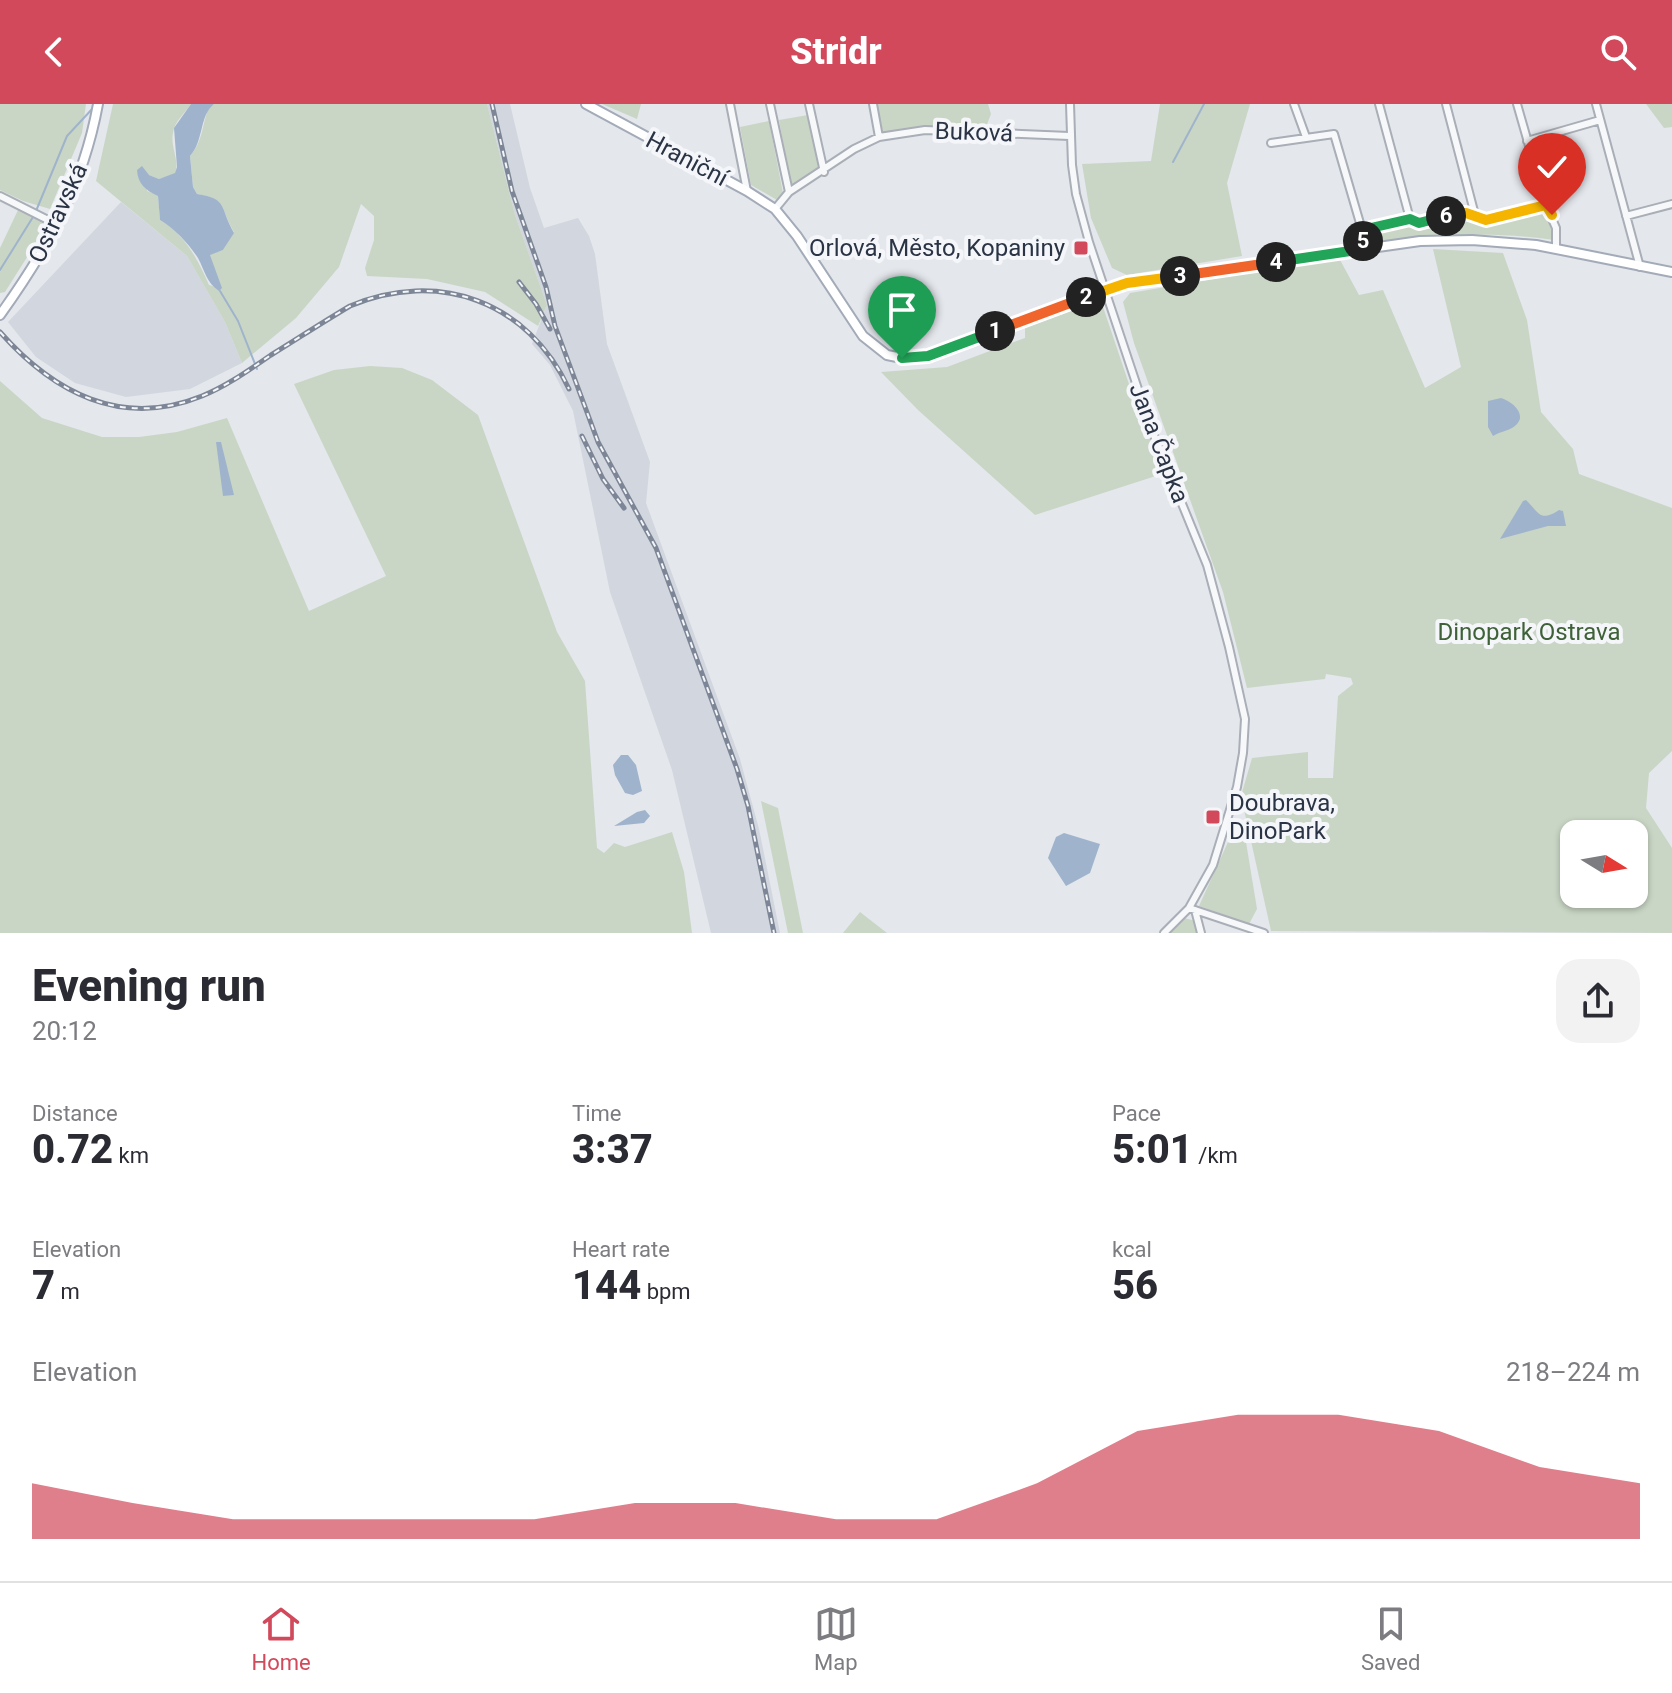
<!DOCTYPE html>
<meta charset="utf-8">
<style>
body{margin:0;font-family:Roboto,sans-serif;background:#f2f2f3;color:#2b2b33;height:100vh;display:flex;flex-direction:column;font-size:30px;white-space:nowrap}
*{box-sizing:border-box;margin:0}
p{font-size:26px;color:#7c7c81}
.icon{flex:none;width:44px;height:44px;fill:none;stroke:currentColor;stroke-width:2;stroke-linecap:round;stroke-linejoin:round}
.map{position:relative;height:829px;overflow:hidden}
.details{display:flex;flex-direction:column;background:#fff;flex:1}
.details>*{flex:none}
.needle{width:52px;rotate:101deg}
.fabs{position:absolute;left:1560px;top:716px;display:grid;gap:16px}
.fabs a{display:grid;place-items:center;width:88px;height:88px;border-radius:16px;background:#fff;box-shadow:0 2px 6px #0004;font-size:40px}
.pin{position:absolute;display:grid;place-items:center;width:68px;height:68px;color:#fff;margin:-82px -34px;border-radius:50% 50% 50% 0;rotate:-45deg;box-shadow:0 0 8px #0007}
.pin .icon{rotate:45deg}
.km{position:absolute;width:40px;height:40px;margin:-20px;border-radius:50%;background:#222;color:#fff;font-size:22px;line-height:40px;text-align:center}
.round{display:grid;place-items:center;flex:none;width:84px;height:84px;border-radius:24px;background:#f2f2f3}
.head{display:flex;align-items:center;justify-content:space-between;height:136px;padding:0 32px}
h1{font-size:44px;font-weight:800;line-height:60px}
.metrics{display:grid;grid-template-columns:repeat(3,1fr);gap:12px;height:136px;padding:8px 32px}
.metrics div{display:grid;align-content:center}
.metrics b{font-size:40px;font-weight:800}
.metrics small{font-size:22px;font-weight:400}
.metrics p{font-size:22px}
.chart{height:224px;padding:16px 32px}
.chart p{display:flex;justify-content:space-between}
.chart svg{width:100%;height:144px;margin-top:8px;fill:#d1495b;opacity:.7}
header{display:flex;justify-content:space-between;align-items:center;height:104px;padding:0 32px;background:#d1495b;color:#fff;font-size:36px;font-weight:800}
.tabs{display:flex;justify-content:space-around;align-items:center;height:112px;border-top:2px solid #e1e1e2;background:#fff;font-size:22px;color:#7c7c81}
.tabs a{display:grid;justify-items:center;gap:4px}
.tabs .current{color:#d1495b}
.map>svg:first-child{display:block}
</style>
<header><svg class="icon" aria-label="back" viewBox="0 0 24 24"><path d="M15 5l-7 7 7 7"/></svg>Stridr<svg class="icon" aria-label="search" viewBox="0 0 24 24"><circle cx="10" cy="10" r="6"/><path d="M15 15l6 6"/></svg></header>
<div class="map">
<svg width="1672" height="829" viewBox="0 0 1672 829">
<rect width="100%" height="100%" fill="#e4e7ec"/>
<path fill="#d2d6de" d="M487 0H510L530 84 544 124 578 114 589 132 595 150 607 240 650 358 646 399 740 655 759 725 780 829H711L672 666 610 488 573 307 550 261 532 240 547 201 515 111Z
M121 98 187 152 225 218 242 259 190 285 126 293 75 279 36 253 8 218Z"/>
<path fill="#c9d6c5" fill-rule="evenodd" d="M0 0H86L82 29 50 105 23 97 0 86Z
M113 0H191C185 9 174 18 173 29 170 43 180 56 175 70L159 75 149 71 147 87 158 91 160 116C185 130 198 156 209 181L221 184 209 150 223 146 234 128C219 103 229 96 197 90L193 83 190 52C203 38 202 20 209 3L214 0H487L515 111 547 201 538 222 485 188 427 175 367 172 365 164 374 136V112L361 100 339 163 296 214 242 259 225 218 187 152 96 77Z
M602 0H641L637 15Z
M877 0H988L991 10 986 23 924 22 883 29Z
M1160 0H1250L1227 79 1242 152 1127 171 1112 164 1091 114 1082 60 1151 57Z
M1646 0H1672V23L1664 24Z
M808 11 820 66 791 83 779 16Z
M769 17 783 89 777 96 751 81 740 23Z
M18 106 48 120 5 188 0 189V144Z
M1540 106 1545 108 1555 130 1554 136C1492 127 1432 131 1370 139V128L1411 121 1424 123 1465 114 1484 120Z
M1433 145 1503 149 1527 216 1541 308 1573 345 1579 370 1672 404V647L1649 669 1646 704 1672 744V829L1271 827 1241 692 1252 654 1308 648V674H1333L1338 592 1353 580 1351 574 1326 570 1325 575 1247 584 1223 488 1134 239 1123 198 1130 189 1339 154 1359 191 1383 186 1425 284 1461 263ZM1574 730H1634V790H1574Z
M1096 198 1102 200 1129 280 1165 369 1035 411 918 306 881 268 947 263 1025 234V224L1071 207 1079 208 1087 201Z
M370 262 402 264 432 276 478 311 557 528 585 577 597 744 604 749 614 739 625 743 672 728 684 768 692 829H0V277L42 314 102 333H139L177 328 227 314 309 507 386 472 294 280 334 266Z
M761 697 778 704 803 829H788Z
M1233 727 1246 738 1257 805 1249 820 1199 802Z
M860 808 887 829H843Z
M1184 814 1196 817 1199 829H1165Z"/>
<path fill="#9fb4cc" d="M191 0H214C199 12 204 37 190 52L193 83 197 90C229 95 219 103 234 129L223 146 210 151 222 184 219 187C206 178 205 167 198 154 189 140 174 124 160 116L158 92C145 86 138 80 137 66L142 62 149 71 159 75 175 69 177 63 174 24Z
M1501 294C1514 298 1530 313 1512 324 1507 327 1499 328 1493 332L1488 323V297Z
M216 338H221L234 391 223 392Z
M1526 396C1540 410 1540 418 1559 406L1563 407 1566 422H1548L1500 435 1523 397Z
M621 651H628L636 661 642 687 633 691 625 689 615 671 613 661Z
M645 706 650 712 644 719 614 722 637 708Z
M1064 729 1100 740 1090 769 1066 782 1048 754 1056 733Z"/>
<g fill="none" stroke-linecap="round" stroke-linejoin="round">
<path stroke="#9fb4cc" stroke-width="2" d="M1173 58 1204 0
M36 107 67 32 94 3
M0 166 33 113
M220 187 238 217 257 265"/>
<g stroke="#a9aeb7" stroke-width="10">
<path id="minor" d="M730 0 747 87
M770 0 789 88
M809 0 824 68
M873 0 879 33
M1070 0 1072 61 1076 90 1089 138 1151 324 1207 461 1229 543 1245 615 1243 649 1237 683 1213 761 1189 804 1164 829
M1294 0 1306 33
M1379 0 1410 115
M1446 0 1475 111 1478 115 1486 116 1546 101
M1517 0 1546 101 1556 124V145
M1596 0 1640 163
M1527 37 1600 16
M1271 39 1334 30 1362 126 1364 145
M0 92 58 121
M775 105 789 88 854 45 879 33 925 26 1069 32
M1626 112 1672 100
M1362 126 1410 115 1419 119 1453 110 1475 111
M1189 804 1264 829
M1195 806 1201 829"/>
</g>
<g stroke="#a3abb8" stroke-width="12">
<path id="major" d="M586 0 747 87 775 105 797 132 863 232 887 251 902 254 928 252 1127 179 1420 137 1472 136 1536 141 1672 168
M0 211C48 144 83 82 98 0"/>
</g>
<use href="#minor" stroke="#f7f8fa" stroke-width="6"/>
<use href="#major" stroke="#fff" stroke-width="8"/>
<g stroke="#7d8696" stroke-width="5">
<path id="rail" d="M492 0 512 87 546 183 555 222 571 265 598 338 656 444 737 665 748 702 774 829
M519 178 536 200 550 225
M0 228C53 288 121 325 202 292 227 282 249 266 271 251 297 235 323 218 350 202 438 165 528 197 569 285
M582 332 603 375 624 404"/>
</g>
<use href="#rail" stroke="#f4f6f9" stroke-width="2" stroke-dasharray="6" stroke-linecap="butt"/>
</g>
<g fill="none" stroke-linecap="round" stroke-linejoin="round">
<g stroke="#fff" stroke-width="16">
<path id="split-1" d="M902 254 928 252 995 227"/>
</g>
<g stroke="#fff" stroke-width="16">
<path id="split-2" d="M995 227 1086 193"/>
</g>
<g stroke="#fff" stroke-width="16">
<path id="split-3" d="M1086 193 1127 179 1180 172"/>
</g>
<g stroke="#fff" stroke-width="16">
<path id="split-4" d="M1180 172 1276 158"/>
</g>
<g stroke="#fff" stroke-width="16">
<path id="split-5" d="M1276 158 1364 145 1363 137"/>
</g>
<g stroke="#fff" stroke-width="16">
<path id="split-6" d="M1363 137 1362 126 1410 115 1419 119 1446 112"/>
</g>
<g stroke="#fff" stroke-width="16">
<path id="split-7" d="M1446 112 1466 109 1486 116 1546 101 1552 111"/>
</g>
<use href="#split-1" stroke="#22a559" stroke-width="10"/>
<use href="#split-2" stroke="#f0652b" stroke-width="10"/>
<use href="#split-3" stroke="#f5b400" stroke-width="10"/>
<use href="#split-4" stroke="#f0652b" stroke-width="10"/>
<use href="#split-5" stroke="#22a559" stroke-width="10"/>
<use href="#split-6" stroke="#22a559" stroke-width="10"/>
<use href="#split-7" stroke="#f5b400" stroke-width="10"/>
</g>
<g fill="#d1495b" stroke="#f4f6f9" stroke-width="3">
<rect x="1073" y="136" width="16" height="16" rx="4"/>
<rect x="1205" y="705" width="16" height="16" rx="4"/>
</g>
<g text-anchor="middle" stroke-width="8" stroke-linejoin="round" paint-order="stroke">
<g font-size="24" fill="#2b3445" stroke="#f4f6f9">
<text transform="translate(974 28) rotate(2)" y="8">Buková</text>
<text transform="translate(687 55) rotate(28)" y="8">Hraniční</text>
<text transform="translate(58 109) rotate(-65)" y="8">Ostravská</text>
<text transform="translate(1159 339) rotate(69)" y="8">Jana Čapka</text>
</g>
<g font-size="24" fill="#2b3445" stroke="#f4f6f9" text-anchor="end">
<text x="1065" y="152">Orlová, Město, Kopaniny</text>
<text x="1229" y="707" text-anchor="start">Doubrava,<tspan x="1229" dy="28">DinoPark</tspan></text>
</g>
<g font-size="24" fill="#3f6138" stroke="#f4f6f9">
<text x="1529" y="536">Dinopark Ostrava</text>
</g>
</g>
</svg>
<div class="fabs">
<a><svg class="needle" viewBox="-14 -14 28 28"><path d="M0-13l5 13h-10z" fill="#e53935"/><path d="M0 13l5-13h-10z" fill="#7c7c81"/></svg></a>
</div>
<div class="pin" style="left:902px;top:254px;background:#1e9e55"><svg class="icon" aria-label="arrive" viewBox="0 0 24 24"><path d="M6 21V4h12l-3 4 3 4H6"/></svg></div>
<div class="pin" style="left:1552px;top:111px;background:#d93025"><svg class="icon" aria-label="check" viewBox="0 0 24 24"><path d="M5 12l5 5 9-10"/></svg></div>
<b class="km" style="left:995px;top:227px">1</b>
<b class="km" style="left:1086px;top:193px">2</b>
<b class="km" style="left:1180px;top:172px">3</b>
<b class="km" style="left:1276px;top:158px">4</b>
<b class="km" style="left:1363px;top:137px">5</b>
<b class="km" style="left:1446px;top:112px">6</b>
</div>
<section class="details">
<div class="head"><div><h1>Evening run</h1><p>20:12</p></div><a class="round"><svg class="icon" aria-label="share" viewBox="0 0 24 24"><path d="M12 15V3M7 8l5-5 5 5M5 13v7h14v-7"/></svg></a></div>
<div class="metrics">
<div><p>Distance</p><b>0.72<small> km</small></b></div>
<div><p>Time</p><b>3:37</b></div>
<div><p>Pace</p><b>5:01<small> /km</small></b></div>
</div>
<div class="metrics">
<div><p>Elevation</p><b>7<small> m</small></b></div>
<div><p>Heart rate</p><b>144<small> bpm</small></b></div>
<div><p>kcal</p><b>56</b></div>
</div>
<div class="chart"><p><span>Elevation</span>218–224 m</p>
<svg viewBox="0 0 160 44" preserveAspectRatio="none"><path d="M0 44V27L10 33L20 38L30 38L40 38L50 38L60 33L70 33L80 38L90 38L100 27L110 11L120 6L130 6L140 11L150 22L160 27V44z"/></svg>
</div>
</section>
<nav class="tabs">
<a class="current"><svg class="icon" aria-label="home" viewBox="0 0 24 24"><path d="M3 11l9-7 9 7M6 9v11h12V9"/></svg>Home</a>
<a><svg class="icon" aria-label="map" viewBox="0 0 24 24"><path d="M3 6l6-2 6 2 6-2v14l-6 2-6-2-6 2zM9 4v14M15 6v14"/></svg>Map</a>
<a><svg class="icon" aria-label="saved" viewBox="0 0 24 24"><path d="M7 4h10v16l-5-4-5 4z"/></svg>Saved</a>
</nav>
